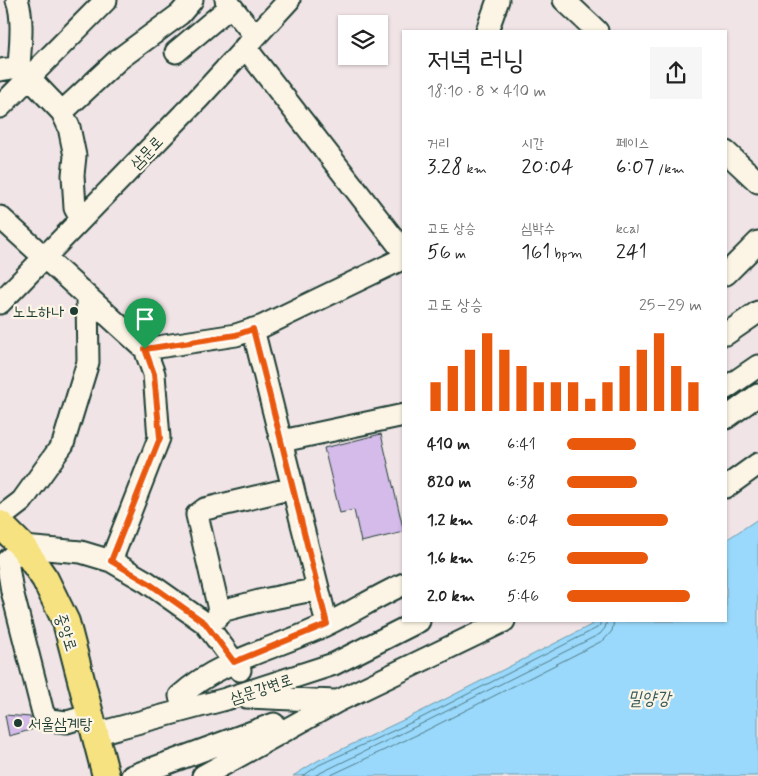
<!DOCTYPE html>
<html lang="ko">
<meta charset="utf-8">
<style>
body{margin:0;font-family:Mynerve,"Poor Story",sans-serif;background:#f6f6f6;color:#222;height:100vh;display:flex;flex-direction:column;font-size:19px;white-space:nowrap}
*{box-sizing:border-box;margin:0}
p{font-size:16px;color:#767676}
.icon{flex:none;width:28px;height:28px;fill:none;stroke:currentColor;stroke-width:2;stroke-linecap:round;stroke-linejoin:round}
.map{position:relative;flex:1;overflow:hidden}
.details{position:absolute;left:402px;top:30px;width:325px;height:592px;display:flex;flex-direction:column;background:#fff;border-radius:0px;box-shadow:0 1px 4px #0004}
.details>*{flex:none}
.fabs{position:absolute;left:338px;top:15px;display:grid;gap:10px}
.fabs a{display:grid;place-items:center;width:50px;height:50px;border-radius:0px;background:#fff;box-shadow:0 1px 4px #0004;font-size:25px}
.pin{position:absolute;display:grid;place-items:center;width:42px;height:42px;color:#fff;margin:-51px -21px;border-radius:50% 50% 50% 0;rotate:-45deg;box-shadow:0 0 5px #0007}
.pin .icon{rotate:45deg}
.round{display:grid;place-items:center;flex:none;width:52px;height:52px;border-radius:0px;background:#f6f6f6}
.head{display:flex;align-items:center;justify-content:space-between;height:85px;padding:0 25px}
h1{font-size:28px;font-weight:600;line-height:38px}
.metrics{display:grid;grid-template-columns:repeat(3,1fr);gap:8px;height:85px;padding:5px 25px}
.metrics div{display:grid;align-content:center}
.metrics b{font-size:21px;font-weight:600}
.metrics small{font-size:14px;font-weight:400}
.metrics p{font-size:14px}
.chart{height:140px;padding:10px 25px}
.chart p{display:flex;justify-content:space-between}
.chart svg{width:100%;height:90px;margin-top:5px;stroke:#ea580c;stroke-width:6}
ul{padding:0 25px;list-style:none;font-size:16px}
li{display:grid;grid-template-columns:80px 60px 1fr;align-items:center;height:38px}
li i{height:12px;border-radius:6px;background:#ea580c}
.map>svg:first-child{display:block}
</style>
<div class="map">
<svg width="758" height="776" viewBox="0 0 758 776">
<rect width="100%" height="100%" fill="#f0e4e6"/>
<filter id="ink" filterUnits="userSpaceOnUse"><feTurbulence type="fractalNoise" baseFrequency=".02" numOctaves="2"/><feDisplacementMap in="SourceGraphic" scale="10" xChannelSelector="R" yChannelSelector="G"/><feConvolveMatrix kernelMatrix="1 2 1 2 8 2 1 2 1" color-interpolation-filters="sRGB"/></filter>
<g filter="url(#ink)">
<path fill="#9ad9fc" stroke="#699bac" d="M758 519V776H293L317 761 418 713 599 621H726V540Z"/>
<g fill="none" stroke-linecap="round" stroke-linejoin="round">
<path stroke="#507b84" stroke-width="1" d="M303 776 319 765 421 718 597 628 600 625V621
M314 776 423 723 600 634 605 628 607 621
M329 776 427 730 604 640 612 631 614 621"/>
</g>
<path fill="#d4bbea" stroke="#1f3d34" d="M381 434 404 532 361 542 354 510 340 513 324 448Z
M5 715 30 717 34 729 9 736Z"/>
<g fill="none" stroke-linecap="round" stroke-linejoin="round">
<g stroke="#1f3d34" stroke-width="25">
<path id="minor" d="M17 0C24 18 20 48 19 67
M226 0 255 36
M564 0 597 31
M487 31 498 0
M245 47 404 252
M176 52 231 6
M0 70 19 67 62 112 69 127 75 156 73 175 75 208 81 219
M0 107 106 0
M62 112 119 59 180 14 192 0
M726 152 758 182
M0 217 145 349 236 335 263 326 404 258
M726 274 758 242
M0 303 199 98 289 0
M253 329 327 624
M726 334 758 312
M726 388 758 366
M726 418 758 395
M282 441 404 415
M726 487 758 464
M0 518 22 501 63 444 88 362 87 297
M111 561 147 582 205 623 240 670
M220 614 197 515 205 509 293 488
M211 623 225 610 263 600 318 589
M246 697 335 701
M183 710 180 696C218 661 273 649 319 628 348 615 375 597 404 584
M91 715 67 722 49 720 43 713 12 591 7 561 23 547 81 552 111 561 159 438 154 374 145 349
M95 734 226 699 334 664 419 621
M132 776 274 724
M203 776 336 702 504 621"/>
</g>
<g stroke="#1f3d34" stroke-width="30">
<path id="major" d="M0 524 23 547 45 579 66 622 106 776"/>
</g>
<use href="#minor" stroke="#fcf5e5" stroke-width="21"/>
<use href="#major" stroke="#f6e281" stroke-width="26"/>
</g>
</g>
<g fill="none" stroke-linecap="round" stroke-linejoin="round" filter="url(#ink)">
<g stroke="#fff" stroke-width="10">
<path id="route" d="M253 329 327 624 234 662 205 623 147 582 111 561 160 438 154 374 145 349 236 335Z"/>
</g>
<use href="#route" stroke="#ea580c" stroke-width="6"/>
</g>
<g fill="#1f3d34" stroke="#fcf5e5" stroke-width="2">
<circle cx="74" cy="311" r="5"/>
<circle cx="18" cy="723" r="5"/>
</g>
<g text-anchor="middle" stroke-width="4.5" stroke-linejoin="round" paint-order="stroke">
<g font-size="16" fill="#1f3d34" stroke="#fcf5e5">
<text transform="translate(146 152) rotate(-46)" y="6">삼문로</text>
<text transform="translate(67 632) rotate(72)" y="6">중앙로</text>
<text transform="translate(261 688) rotate(-18)" y="6">삼문강변로</text>
</g>
<g font-size="16" fill="#1f3d34" stroke="#fcf5e5" text-anchor="end">
<text x="64" y="317">노노하나</text>
<text x="28" y="729" text-anchor="start">서울삼계탕</text>
</g>
<g font-size="18" font-style="italic" fill="#385c5c" stroke="#fcf5e5">
<text x="649" y="704">밀양강</text>
</g>
</g>
</svg>
<div class="fabs">
<a><svg class="icon" aria-label="layers" viewBox="0 0 24 24"><path d="M12 4l9 5-9 5-9-5zM3 14l9 5 9-5"/></svg></a>
</div>
<div class="pin" style="left:145px;top:349px;background:#1e9e55"><svg class="icon" aria-label="arrive" viewBox="0 0 24 24"><path d="M6 21V4h12l-3 4 3 4H6"/></svg></div>
<section class="details">
<div class="head"><div><h1>저녁 러닝</h1><p>18:10 · 8 × 410 m</p></div><a class="round"><svg class="icon" aria-label="share" viewBox="0 0 24 24"><path d="M12 15V3M7 8l5-5 5 5M5 13v7h14v-7"/></svg></a></div>
<div class="metrics">
<div><p>거리</p><b>3.28<small> km</small></b></div>
<div><p>시간</p><b>20:04</b></div>
<div><p>페이스</p><b>6:07<small> /km</small></b></div>
</div>
<div class="metrics">
<div><p>고도 상승</p><b>56<small> m</small></b></div>
<div><p>심박수</p><b>161<small> bpm</small></b></div>
<div><p>kcal</p><b>241</b></div>
</div>
<div class="chart"><p><span>고도 상승</span>25–29 m</p>
<svg viewBox="0 0 160 44" preserveAspectRatio="none"><path d="M5 44V30M15 44V22M25 44V14M35 44V6M45 44V14M55 44V22M65 44V30M75 44V30M85 44V30M95 44V38M105 44V30M115 44V22M125 44V14M135 44V6M145 44V22M155 44V30"/></svg>
</div>
<ul>
<li><b>410 m</b>6:41<i style="width:51%"></i></li>
<li><b>820 m</b>6:38<i style="width:52%"></i></li>
<li><b>1.2 km</b>6:04<i style="width:75%"></i></li>
<li><b>1.6 km</b>6:25<i style="width:60%"></i></li>
<li><b>2.0 km</b>5:46<i style="width:91%"></i></li>
</ul>
</section>
</div>
